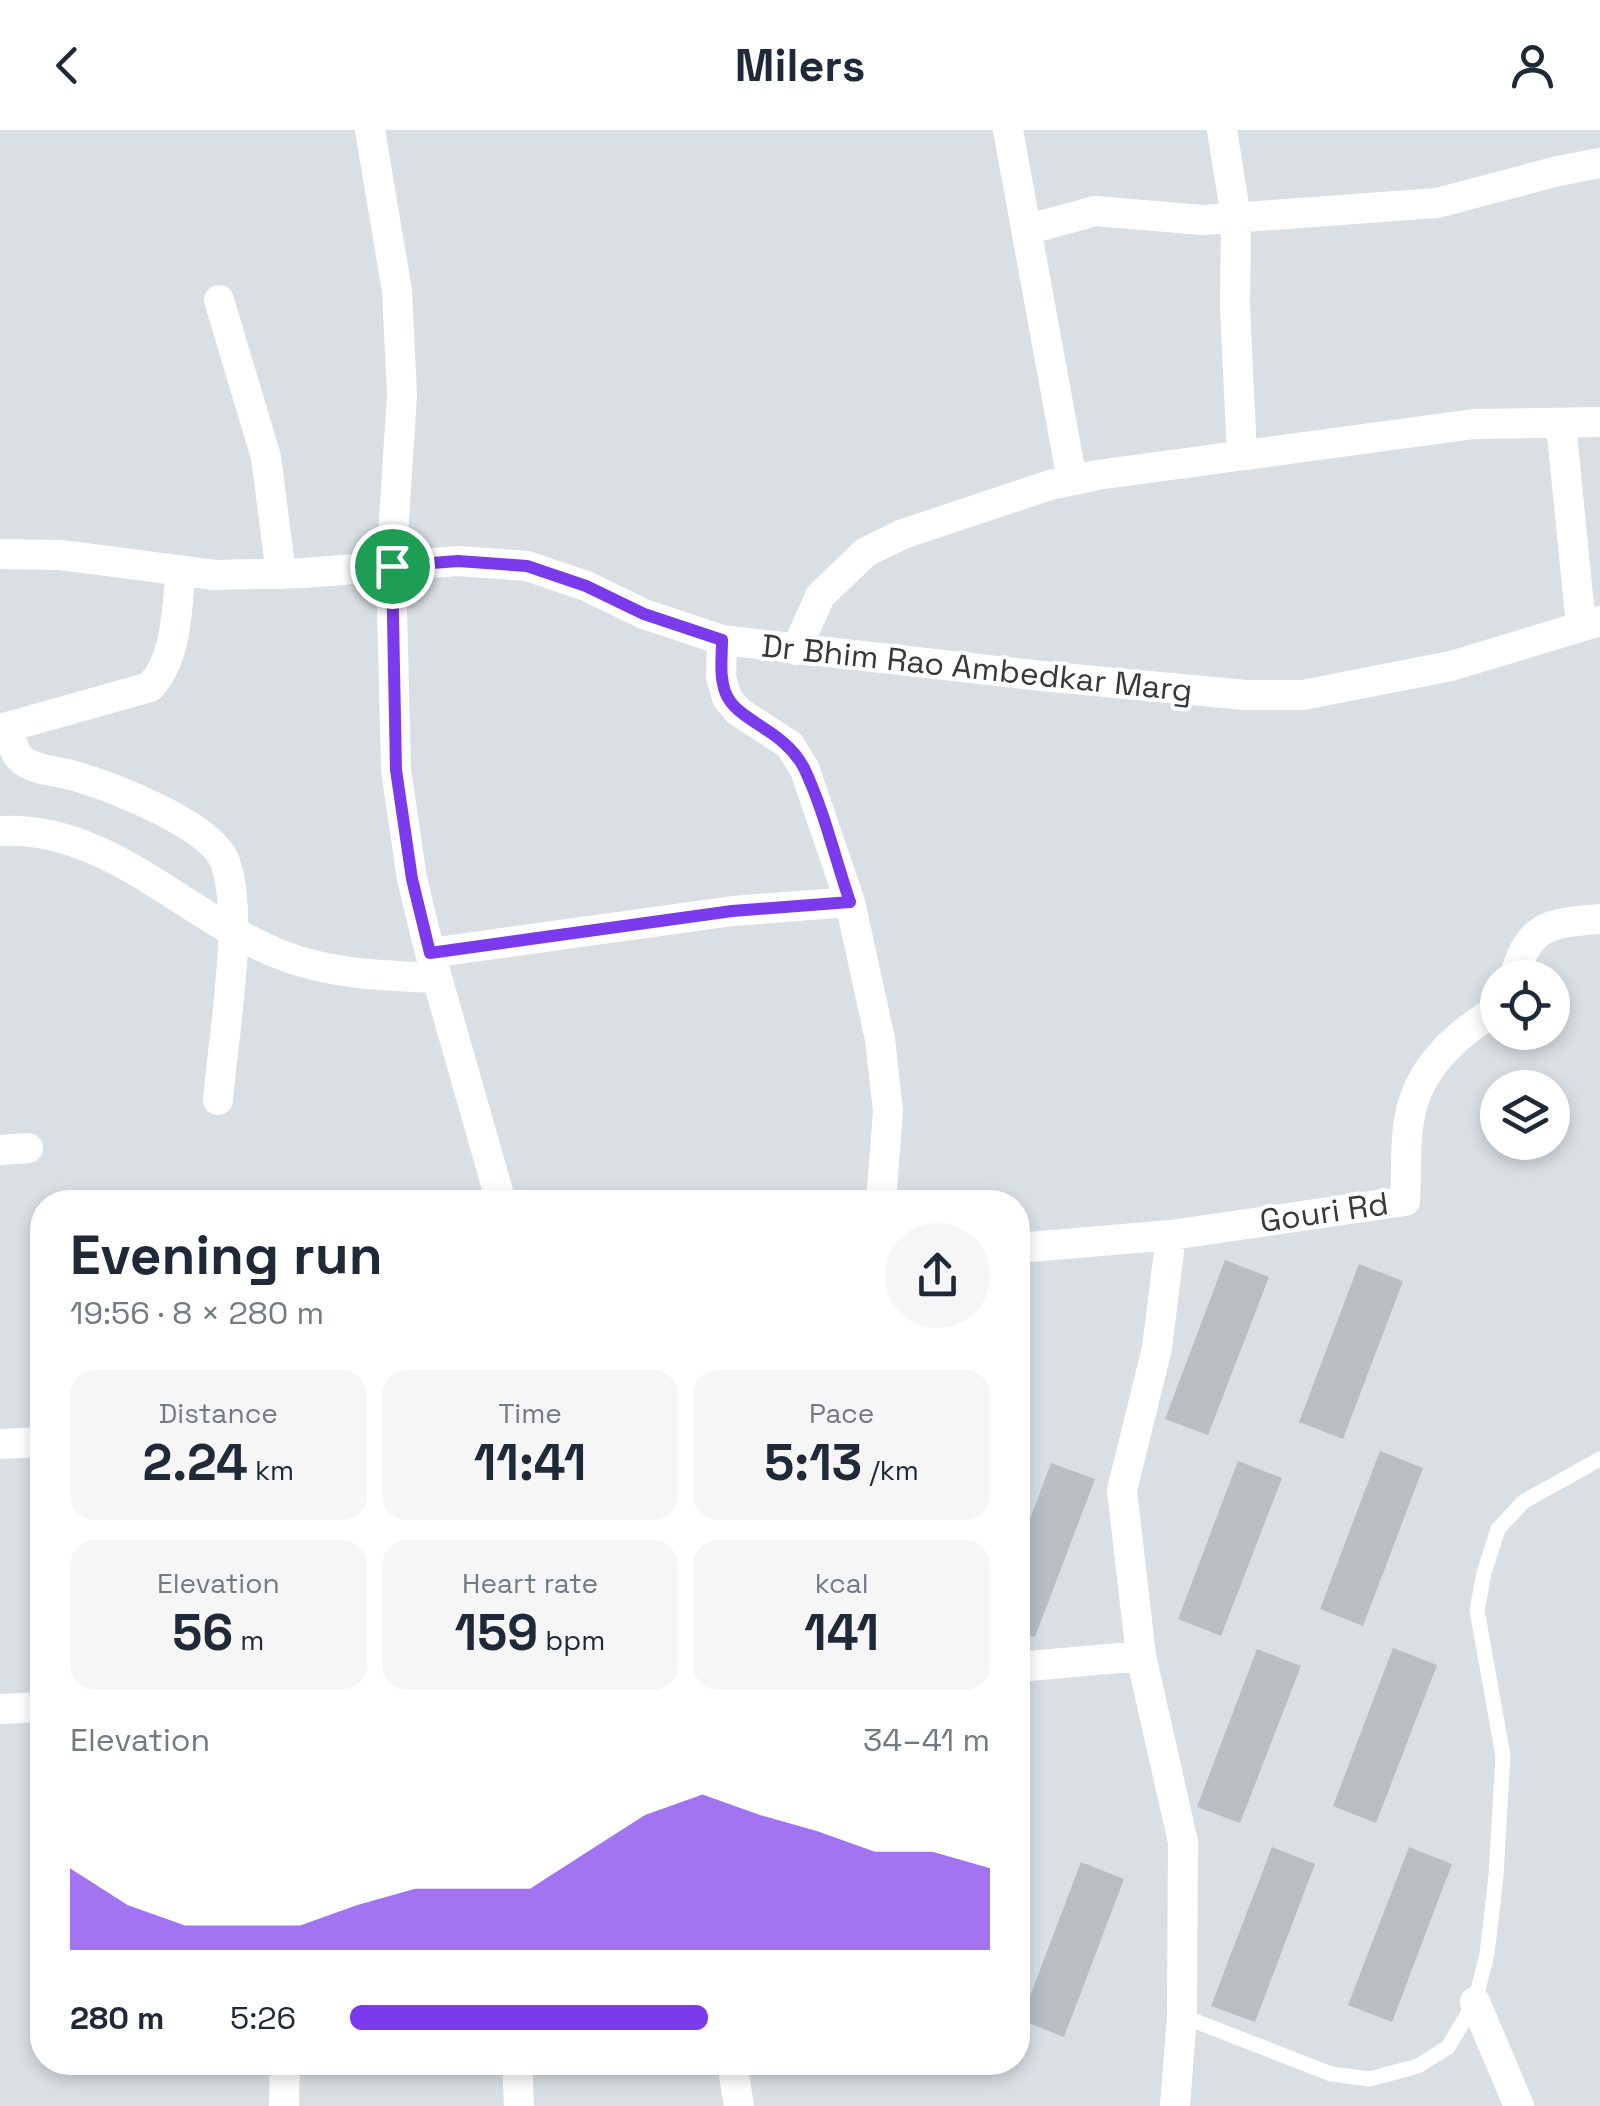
<!DOCTYPE html>
<meta charset="utf-8">
<style>
body{margin:0;font-family:"Space Grotesk",sans-serif;background:#f6f6f7;color:#1f2937;height:100vh;display:flex;flex-direction:column;font-size:38px;white-space:nowrap}
*{box-sizing:border-box;margin:0}
p{font-size:32px;color:#747a83}
.icon{flex:none;width:55px;height:55px;fill:none;stroke:currentColor;stroke-width:2;stroke-linecap:round;stroke-linejoin:round}
.map{position:relative;flex:1;overflow:hidden}
.details{position:absolute;left:30px;top:1060px;width:1000px;height:885px;display:flex;flex-direction:column;background:#fff;border-radius:40px;box-shadow:0 5px 15px #0003}
.details>*{flex:none}
.fabs{position:absolute;left:1480px;top:830px;display:grid;gap:20px}
.fabs a{display:grid;place-items:center;width:90px;height:90px;border-radius:50%;background:#fff;box-shadow:0 5px 15px #0003;font-size:50px}
.pin{position:absolute;display:grid;place-items:center;width:85px;height:85px;color:#fff;margin:-42px;border:5px solid #fff;border-radius:50%;box-shadow:0 2px 10px #0007}
.round{display:grid;place-items:center;flex:none;width:105px;height:105px;border-radius:52px;background:#f6f6f7}
.headline{display:flex;align-items:center;justify-content:space-between;height:170px;padding:0 40px}
h1{font-size:55px;font-weight:700;line-height:75px}
.stats{display:grid;grid-template-columns:repeat(3,1fr);gap:15px;height:170px;padding:10px 40px}
.stats div{display:grid;align-content:center;border-radius:25px;background:#f6f6f7;text-align:center}
.stats b{font-size:50px;font-weight:700}
.stats small{font-size:28px;font-weight:400}
.stats p{font-size:28px}
.chart{height:280px;padding:20px 40px}
.chart p{display:flex;justify-content:space-between}
.chart svg{width:100%;height:180px;margin-top:10px;fill:#7c3aed;opacity:.7}
ul{padding:0 40px;list-style:none;font-size:32px}
li{display:grid;grid-template-columns:160px 120px 1fr;align-items:center;height:75px}
li i{height:25px;border-radius:12px;background:#7c3aed}
header{display:flex;justify-content:space-between;align-items:center;height:130px;padding:0 40px;background:#fff;font-size:45px;font-weight:700}
.map>svg:first-child{display:block}
</style>
<header><svg class="icon" aria-label="back" viewBox="0 0 24 24"><path d="M15 5l-7 7 7 7"/></svg>Milers<svg class="icon" aria-label="person" viewBox="0 0 24 24"><circle cx="12" cy="8" r="4"/><path d="M4 21q1-7 8-7t8 7"/></svg></header>
<div class="map">
<svg width="1600" height="1976" viewBox="0 0 1600 1976">
<rect width="100%" height="100%" fill="#dadfe4"/>
<path fill="#b9bec3" d="M1225 1130 1269 1147 1208 1305 1165 1289Z
M1359 1134 1403 1151 1343 1309 1299 1292Z
M1380 1321 1423 1338 1363 1496 1320 1479Z
M1238 1331 1282 1348 1221 1506 1178 1489Z
M1051 1333 1095 1349 1035 1507 1018 1501V1421Z
M1393 1518 1437 1535 1376 1693 1333 1676Z
M1257 1519 1301 1536 1240 1693 1197 1677Z
M1272 1717 1315 1734 1255 1892 1211 1876Z
M1409 1717 1452 1734 1392 1892 1348 1875Z
M1081 1732 1124 1749 1064 1907 1021 1890Z"/>
<g fill="none" stroke-linecap="round" stroke-linejoin="round">
<path stroke="#fff" stroke-width="15" d="M1182 1886 1331 1944 1370 1949 1418 1936 1448 1917 1475 1872 1487 1824 1496 1746 1503 1626 1477 1480 1484 1443 1498 1399 1523 1372 1600 1329"/>
<path stroke="#fff" stroke-width="30" d="M370 0 397 161 402 265 391 436 396 640 412 749 430 823 501 1072
M1008 0 1072 350
M1222 0 1236 88 1235 177 1242 325
M1026 100 1095 81 1203 90 1437 73 1558 41 1600 33
M219 170 266 327 281 444
M1561 294 1581 496
M0 424 61 425 215 445 303 443 458 431 527 436 586 456 644 484 722 510 1041 546 1246 565H1303L1451 536 1600 491
M722 510 721 547 727 568 739 582 790 615 805 640 850 772 880 909 888 981 881 1072
M796 520 820 466 866 422 903 404 1050 355 1097 345 1474 294 1600 292
M8 597C11 609 13 623 23 631 37 641 59 641 75 646 112 657 212 695 225 732 245 786 223 909 218 970
M0 599 150 557C178 527 176 480 181 441
M0 701C110 695 188 790 284 826 334 845 384 845 436 848
M430 823 733 781 850 772
M1514 848C1529 794 1549 793 1600 789
M0 1020 28 1018
M1171 1105 1157 1218 1122 1360 1141 1526 1183 1712 1182 1886 1175 1976
M1018 1118 1171 1105 1405 1071C1407 1041 1404 1005 1412 977 1424 932 1460 902 1498 879
M0 1314 42 1312
M1018 1537 1141 1526
M0 1579 42 1577
M1475 1872 1519 1976
M517 1932 519 1976
M732 1932 739 1976
M284 1976 285 1932"/>
</g>
<g fill="none" stroke-linecap="round" stroke-linejoin="round">
<g stroke="#fff" stroke-width="20">
<path id="route" d="M458 431 527 436 586 456 644 484 722 510C722 528 719 547 726 564 738 592 784 599 804 638 824 680 835 728 850 772L732 781 430 823 412 749 396 640 392 436Z"/>
</g>
<use href="#route" stroke="#7c3aed" stroke-width="12"/>
</g>
<g text-anchor="middle" stroke-width="8" stroke-linejoin="round" paint-order="stroke">
<g font-size="32" fill="#36383a" stroke="#fff">
<text transform="translate(977 538) rotate(6)" y="11">Dr Bhim Rao Ambedkar Marg</text>
<text transform="translate(1324 1082) rotate(-8)" y="11">Gouri Rd</text>
</g>
</g>
</svg>
<div class="fabs">
<a><svg class="icon" aria-label="locate" viewBox="0 0 24 24"><circle cx="12" cy="12" r="6"/><path d="M12 2v4M12 18v4M2 12h4M18 12h4"/></svg></a>
<a><svg class="icon" aria-label="layers" viewBox="0 0 24 24"><path d="M12 4l9 5-9 5-9-5zM3 14l9 5 9-5"/></svg></a>
</div>
<div class="pin" style="left:392px;top:436px;background:#1e9e55"><svg class="icon" aria-label="arrive" viewBox="0 0 24 24"><path d="M6 21V4h12l-3 4 3 4H6"/></svg></div>
<section class="details">
<div class="headline"><div><h1>Evening run</h1><p>19:56 · 8 × 280 m</p></div><a class="round"><svg class="icon" aria-label="share" viewBox="0 0 24 24"><path d="M12 15V3M7 8l5-5 5 5M5 13v7h14v-7"/></svg></a></div>
<div class="stats">
<div><p>Distance</p><b>2.24<small> km</small></b></div>
<div><p>Time</p><b>11:41</b></div>
<div><p>Pace</p><b>5:13<small> /km</small></b></div>
</div>
<div class="stats">
<div><p>Elevation</p><b>56<small> m</small></b></div>
<div><p>Heart rate</p><b>159<small> bpm</small></b></div>
<div><p>kcal</p><b>141</b></div>
</div>
<div class="chart"><p><span>Elevation</span>34–41 m</p>
<svg viewBox="0 0 160 44" preserveAspectRatio="none"><path d="M0 44V24L10 33L20 38L30 38L40 38L50 33L60 29L70 29L80 29L90 20L100 11L110 6L120 11L130 15L140 20L150 20L160 24V44z"/></svg>
</div>
<ul>
<li><b>280 m</b>5:26<i style="width:56%"></i></li>
</ul>
</section>
</div>
